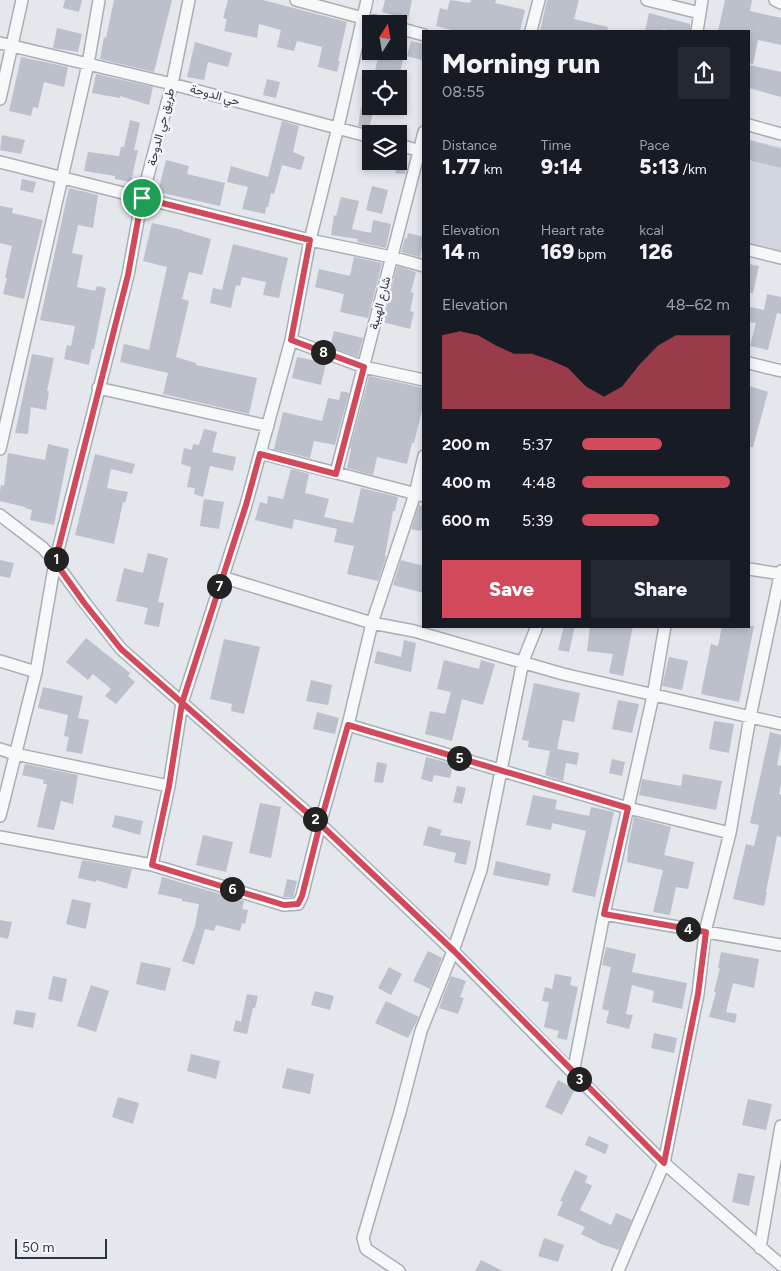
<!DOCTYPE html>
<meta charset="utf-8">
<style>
body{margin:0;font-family:Figtree,Vazirmatn,sans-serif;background:#242831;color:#f1f3f6;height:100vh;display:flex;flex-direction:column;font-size:19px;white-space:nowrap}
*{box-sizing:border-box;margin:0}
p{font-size:16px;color:#9ea1a6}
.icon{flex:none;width:28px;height:28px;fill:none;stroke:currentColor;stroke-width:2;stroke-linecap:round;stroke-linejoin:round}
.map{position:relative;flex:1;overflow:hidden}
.sheet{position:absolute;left:422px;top:30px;width:328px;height:598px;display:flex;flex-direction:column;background:#171b24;border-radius:0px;box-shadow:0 2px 8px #0003}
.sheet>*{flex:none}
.needle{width:32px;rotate:11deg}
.controls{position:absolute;left:362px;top:15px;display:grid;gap:10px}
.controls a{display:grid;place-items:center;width:45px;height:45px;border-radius:0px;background:#171b24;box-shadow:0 2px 8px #0003;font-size:25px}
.scale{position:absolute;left:15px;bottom:12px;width:92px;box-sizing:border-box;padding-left:5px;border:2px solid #2b3445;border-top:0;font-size:14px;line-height:18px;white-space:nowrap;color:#2b3445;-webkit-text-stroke:4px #f4f6f9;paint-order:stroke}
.pin{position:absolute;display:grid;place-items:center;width:42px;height:42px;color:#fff;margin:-21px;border:2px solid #fff;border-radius:50%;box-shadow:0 1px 5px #0007}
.km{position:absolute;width:25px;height:25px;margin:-12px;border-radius:50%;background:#222;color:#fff;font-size:14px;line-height:25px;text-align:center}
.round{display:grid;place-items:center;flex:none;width:52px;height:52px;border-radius:0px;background:#242831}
.overview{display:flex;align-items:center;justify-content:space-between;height:85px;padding:0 20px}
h1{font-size:28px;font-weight:800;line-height:38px}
.metrics{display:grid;grid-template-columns:repeat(3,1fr);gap:8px;height:85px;padding:5px 20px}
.metrics div{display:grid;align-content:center}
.metrics b{font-size:21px;font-weight:800}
.metrics small{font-size:14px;font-weight:400}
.metrics p{font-size:14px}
.chart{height:140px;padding:10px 20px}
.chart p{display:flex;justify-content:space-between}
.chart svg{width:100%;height:90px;margin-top:5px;fill:#d1495b;opacity:.7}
.cta{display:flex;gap:10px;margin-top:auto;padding:10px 20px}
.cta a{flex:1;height:58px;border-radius:0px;background:#d1495b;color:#fff;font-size:20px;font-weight:800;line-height:58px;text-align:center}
.cta a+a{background:#242831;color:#f1f3f6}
ul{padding:0 20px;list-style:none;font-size:16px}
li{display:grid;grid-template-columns:80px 60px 1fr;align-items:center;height:38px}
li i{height:12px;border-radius:6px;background:#d1495b}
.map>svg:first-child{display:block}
</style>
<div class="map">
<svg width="781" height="1271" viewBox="0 0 781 1271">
<rect width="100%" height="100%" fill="#e4e7ec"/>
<path fill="#d2d6de" d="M749 140 781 147V258L749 251Z"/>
<path fill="#bbc0ca" d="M65 0H82L79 12 63 8Z
M114 0H172L154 72 100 59 104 37 106 38Z
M228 0H263L347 22 338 61H340L337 72 318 67 322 47 297 41 294 51 277 47 281 30 259 24 257 38 224 31 227 19 223 18Z
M385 0H412L408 19 382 12Z
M450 0 470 3 471 0H496L495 3 525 10 520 31H456L436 26 440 8 447 10Z
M547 0H579L574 19 608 27 607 31H540Z
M725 0H752L750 11 781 18V45L758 40 753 64 749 63V31H718Z
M649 13 690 24V31H672L663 29V31H645Z
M57 28 82 34 78 52 53 48Z
M411 41 424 44 422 60 407 56Z
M195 42 232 53 228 67 208 62 204 80 187 77Z
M379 53 403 59 399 76 375 71Z
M21 57 68 67 64 87 44 82 38 108 33 107 31 116 9 111Z
M749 65 781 72V97L749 88Z
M96 74 153 87 149 105 120 96V98L92 93Z
M267 79 280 82 276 98 263 95Z
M361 107 374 109 369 128 358 126Z
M130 120 140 123 134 150H138L131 182 115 179V176L84 171 88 152 119 156 121 147H124Z
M282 121 299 126 293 152 305 157 301 170 282 165 274 194 271 193 268 207H266L265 214 242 209 248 187 227 182 231 166 268 177Z
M2 135 25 140 21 154 0 150Z
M749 140 781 149V168L749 160Z
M166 160 189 166 187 174 225 183 220 206 158 192Z
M399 160 407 161 405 174 395 173Z
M22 179 36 182 33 193 20 190Z
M372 186 388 190 382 214 366 210Z
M69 188 98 195 93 228 78 225 72 253 83 255 77 287 95 291 97 286 106 288 94 349H92L89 365 64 359 67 345 71 346 75 326 40 320Z
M341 197 359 201 352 229 371 233 373 220 391 224 386 248 357 242 358 239 331 235 334 215 336 216Z
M0 206 13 208 12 213 43 220 24 299 3 294 7 278H5L12 246 0 243Z
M152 223 183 230V231L211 239 202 275 189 272 182 299 189 301 176 357 196 363V365L257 378 249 414 163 394 168 373 120 362 124 344 149 350 167 267 143 261Z
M408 233 424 237 420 257 401 252 405 238H407Z
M233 244 288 258 279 298 263 295 266 282 242 277 240 286 236 285 231 308 210 303 213 288 222 290Z
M354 257 382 263 368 318 340 312 344 294 315 287 319 269 350 276Z
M749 264 759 266 753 293H749Z
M397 266 416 272 411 292 414 293 410 311 414 312 410 329 383 322Z
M767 294 781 297V314L777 313 768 350 750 346 756 323 749 322 750 307 764 310Z
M334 331 363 338 358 357 330 347Z
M32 354 54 358 47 391H49L46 410 31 407 28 434 15 433Z
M297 357 326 363 321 385 292 378Z
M369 376 424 388V402L414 443H412L407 464 377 457 373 475 347 468 351 449 350 448Z
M749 386 768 392 753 447H749Z
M341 391 349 393 335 445 314 441 310 458 274 449 283 412 322 421 328 398 339 400Z
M204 429 217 432 212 452 236 457 233 471 210 466 203 497 194 494 195 488 187 487 191 467 181 464 184 448 192 450 193 444 199 445Z
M48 444 69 449 54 525 30 520 32 510 25 508V507L0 501V492L1 485 4 486 8 453 45 460Z
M95 454 135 464 132 474 111 469 107 488 128 492 125 503 123 502 114 544 75 535Z
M291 469 309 474 305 493 329 499 324 517 353 523 361 488 398 497 395 511H393L385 556 386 557 378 581 347 574 354 546 334 542 337 529 294 519 292 529 255 520 260 502 267 504 268 496 283 499Z
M204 499 224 502 219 529 200 526Z
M419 505 424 506V522L421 531 411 529Z
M148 553 168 558 158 602 164 603 159 627 144 624 148 608 116 601 124 568 143 573Z
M0 560 14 563 10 578 0 576Z
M401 560 424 566V593L393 585Z
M564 626H575L569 652 558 650Z
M590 626H633L623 676 609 673 613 654 587 651Z
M722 626H754L739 702 701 694 711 644 718 646Z
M86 638 130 673 128 676 135 682 116 704 105 696 111 689 93 674 88 680 66 662Z
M224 639 260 647 244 714 231 711 232 704 210 699Z
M404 640 416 643 411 672 374 663 377 651 401 657Z
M669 657 688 661 682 690 662 686Z
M444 660 479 669 481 660 495 664 483 705 462 699 452 741 425 734 430 711 445 714 451 692 437 689Z
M311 680 332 685 328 705 306 701Z
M534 683 580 693 574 722 563 720 557 749 579 753 577 765 566 763 563 781 545 775 550 751 528 747 529 741 522 740Z
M43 687 83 696 78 718 89 720 82 754 66 751 69 737 64 736 68 715 38 708Z
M618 700 639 704 632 733 612 729Z
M317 712 339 718 335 734 313 729Z
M714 721 734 724 729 753 709 749Z
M770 732 781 735V745L777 765 781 766V784L779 794 781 795V837L777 836 766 892H767L764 906 733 899 746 844 754 846 759 825 750 823Z
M426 757 453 764 450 778 434 775 432 782 421 779Z
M612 759 625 762 622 776 609 773Z
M377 762 387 764 383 783 374 782Z
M25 764 78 775 73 804 61 801 54 830 37 827 47 784H43L44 780 22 775Z
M683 774 722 781 716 810 639 795 642 779 681 786Z
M457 786 466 788 462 804 453 802Z
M533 795 557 800 555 809 589 816 591 807 614 812 595 897 572 892 586 831 552 823 551 830 526 825Z
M260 803 281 807 271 858 249 853Z
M115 815 143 821 140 835 112 827Z
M634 817 671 827 664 855 694 862 688 889 676 887 670 915 653 912 663 870 627 862 628 847Z
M428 826 442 830 440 835 471 841 466 865 454 862 456 853 423 845Z
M203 835 233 842 226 872 196 865Z
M82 860 132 869 127 889 96 880V882L78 878Z
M496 861 551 874 548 886 493 875Z
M162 877 244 901 242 909 248 910 245 924 242 923 240 931 216 925 214 931 205 929 194 965 182 961 195 926 199 904 182 901V899L158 894Z
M287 879 297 881 293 897H283Z
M72 899 91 903 86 929 66 924Z
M0 920 12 922 8 939 0 937Z
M606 947 636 954 632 972 687 983 682 1009 652 1002 654 991 632 985 626 1014 633 1015 629 1029 606 1023 609 1011 602 1009 611 967 602 965Z
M428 951 442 958 430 989 413 981Z
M721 952 759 959 754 988 733 983 726 1012 737 1014 735 1023 709 1017 716 992H714L720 968H718Z
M141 962 171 968 165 991 136 984Z
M389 967 402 974 391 995 378 988Z
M555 974 572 977 570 985 578 987 567 1040 557 1038 559 1031 544 1027 549 1002 542 1001 545 987 552 989Z
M53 976 67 979 62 1002 48 999Z
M451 976 466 981 460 997 464 998 458 1014 439 1008Z
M91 985 109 991 96 1032 77 1026Z
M315 991 334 996 330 1010 311 1005Z
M247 994 258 996 255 1008H253L247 1034 233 1031 236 1020 241 1022Z
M386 1001 419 1017 408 1038 375 1023Z
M16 1010 36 1013 33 1028 13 1024Z
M654 1033 677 1038 674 1053 651 1048Z
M191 1054 220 1061 216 1079 187 1071Z
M287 1068 314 1074 310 1094 282 1088Z
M558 1080 575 1089 562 1115 545 1107Z
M118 1097 139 1103 133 1124 112 1117Z
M748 1099 772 1104 766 1130 742 1125Z
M589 1136 609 1145 605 1154 585 1145Z
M575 1170 588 1176 585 1182 592 1186 580 1210 611 1225 616 1213 632 1220 619 1250 601 1244 581 1234 585 1227 557 1215 563 1202 560 1201Z
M738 1173 755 1176 749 1206 732 1202Z
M544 1238 564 1245 558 1262 538 1256Z
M481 1260 503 1271H475Z"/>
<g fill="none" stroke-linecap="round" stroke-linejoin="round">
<g stroke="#a9aeb7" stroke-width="14">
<path id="street" d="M296 0 385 24
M367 0 338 127 310 240 291 340 246 505 182 703 169 786 152 865 284 905 298 904 302 896 320 824 348 725 372 623 415 494 424 456
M647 0 700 13
M775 0 781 3
M399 28 424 35
M531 31 539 0
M697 31 702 0
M0 43 172 84 371 137
M0 99 22 0
M749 125 781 134
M399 145 424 152
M0 162 310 240 391 257 424 266
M749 250 781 258
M291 340 364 367 424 380
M749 363 781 371
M98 388 268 426
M0 449 88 64 99 0
M260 453 424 496
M336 473 424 132
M0 515 43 548 55 562 128 275 142 198 172 84 189 0
M55 562 85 603 121 649 320 824 453 951 573 1073 664 1163 781 1265
M749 569 781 574
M222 577 372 623 414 631 563 674 781 724
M0 661 36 672
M348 725 628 808 730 833
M0 749 15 754 169 786
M0 816 36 672 55 562
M0 837 152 865
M604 914 781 945
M573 1073 604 914 653 696 665 626
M760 1248 781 1126
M399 1271 366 1249 363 1238 400 1112 421 1031 453 951 481 870 523 661 537 626
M618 1271 664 1163 698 994 705 932 730 833 750 717 781 571"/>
</g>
<use href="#street" stroke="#f7f8fa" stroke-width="11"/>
</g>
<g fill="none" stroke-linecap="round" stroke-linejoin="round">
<g stroke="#fff" stroke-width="10">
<path id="route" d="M142 198 128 275 55 562 85 604 121 649 320 824 454 951 664 1163 698 994 706 932 604 914 628 808 348 725 320 824 302 896 298 904 284 905 152 865 169 786 182 703 246 505 260 454 336 474 364 367 291 340 310 240 142 198"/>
</g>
<use href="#route" stroke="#d1495b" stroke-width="6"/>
</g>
<g text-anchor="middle" stroke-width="5" stroke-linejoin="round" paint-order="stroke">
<g font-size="12" fill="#2b3445" stroke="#f4f6f9">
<text transform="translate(215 95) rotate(15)" y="4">حي الدوحة</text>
<text transform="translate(161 127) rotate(-76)" y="4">طريق حي الدوحة</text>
<text transform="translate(380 303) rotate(-76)" y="4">شارع الهيبة</text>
</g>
</g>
</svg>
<div class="controls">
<a><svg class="needle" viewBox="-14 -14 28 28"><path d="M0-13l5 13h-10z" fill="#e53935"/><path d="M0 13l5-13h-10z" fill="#9ea1a6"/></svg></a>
<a><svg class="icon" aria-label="locate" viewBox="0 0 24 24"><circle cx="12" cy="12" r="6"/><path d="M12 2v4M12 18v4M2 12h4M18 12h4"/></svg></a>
<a><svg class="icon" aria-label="layers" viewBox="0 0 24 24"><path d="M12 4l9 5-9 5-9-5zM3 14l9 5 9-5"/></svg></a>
</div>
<div class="scale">50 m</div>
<div class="pin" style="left:142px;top:198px;background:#1e9e55"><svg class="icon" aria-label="arrive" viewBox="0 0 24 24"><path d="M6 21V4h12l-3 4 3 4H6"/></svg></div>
<b class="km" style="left:56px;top:559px">1</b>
<b class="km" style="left:315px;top:819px">2</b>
<b class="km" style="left:579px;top:1079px">3</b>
<b class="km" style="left:688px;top:929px">4</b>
<b class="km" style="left:459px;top:758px">5</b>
<b class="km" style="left:232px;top:889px">6</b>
<b class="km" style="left:219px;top:586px">7</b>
<b class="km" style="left:323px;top:352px">8</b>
<section class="sheet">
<div class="overview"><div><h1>Morning run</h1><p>08:55</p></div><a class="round"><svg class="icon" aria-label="share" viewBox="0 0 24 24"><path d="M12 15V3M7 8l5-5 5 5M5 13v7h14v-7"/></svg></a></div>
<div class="metrics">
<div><p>Distance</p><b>1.77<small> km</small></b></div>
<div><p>Time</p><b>9:14</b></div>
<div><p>Pace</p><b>5:13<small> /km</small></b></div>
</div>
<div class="metrics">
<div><p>Elevation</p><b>14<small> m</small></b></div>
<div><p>Heart rate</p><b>169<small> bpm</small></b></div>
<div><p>kcal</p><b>126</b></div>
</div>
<div class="chart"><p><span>Elevation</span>48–62 m</p>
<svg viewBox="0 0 160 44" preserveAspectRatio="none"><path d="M0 44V8L10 6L20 8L30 13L40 17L50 17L60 20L70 24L80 33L90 38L100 33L110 22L120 13L130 8L140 8L150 8L160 8V44z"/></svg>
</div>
<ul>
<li><b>200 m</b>5:37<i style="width:54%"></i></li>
<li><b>400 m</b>4:48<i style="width:100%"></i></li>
<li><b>600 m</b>5:39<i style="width:52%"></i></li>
</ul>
<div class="cta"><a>Save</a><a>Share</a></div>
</section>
</div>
